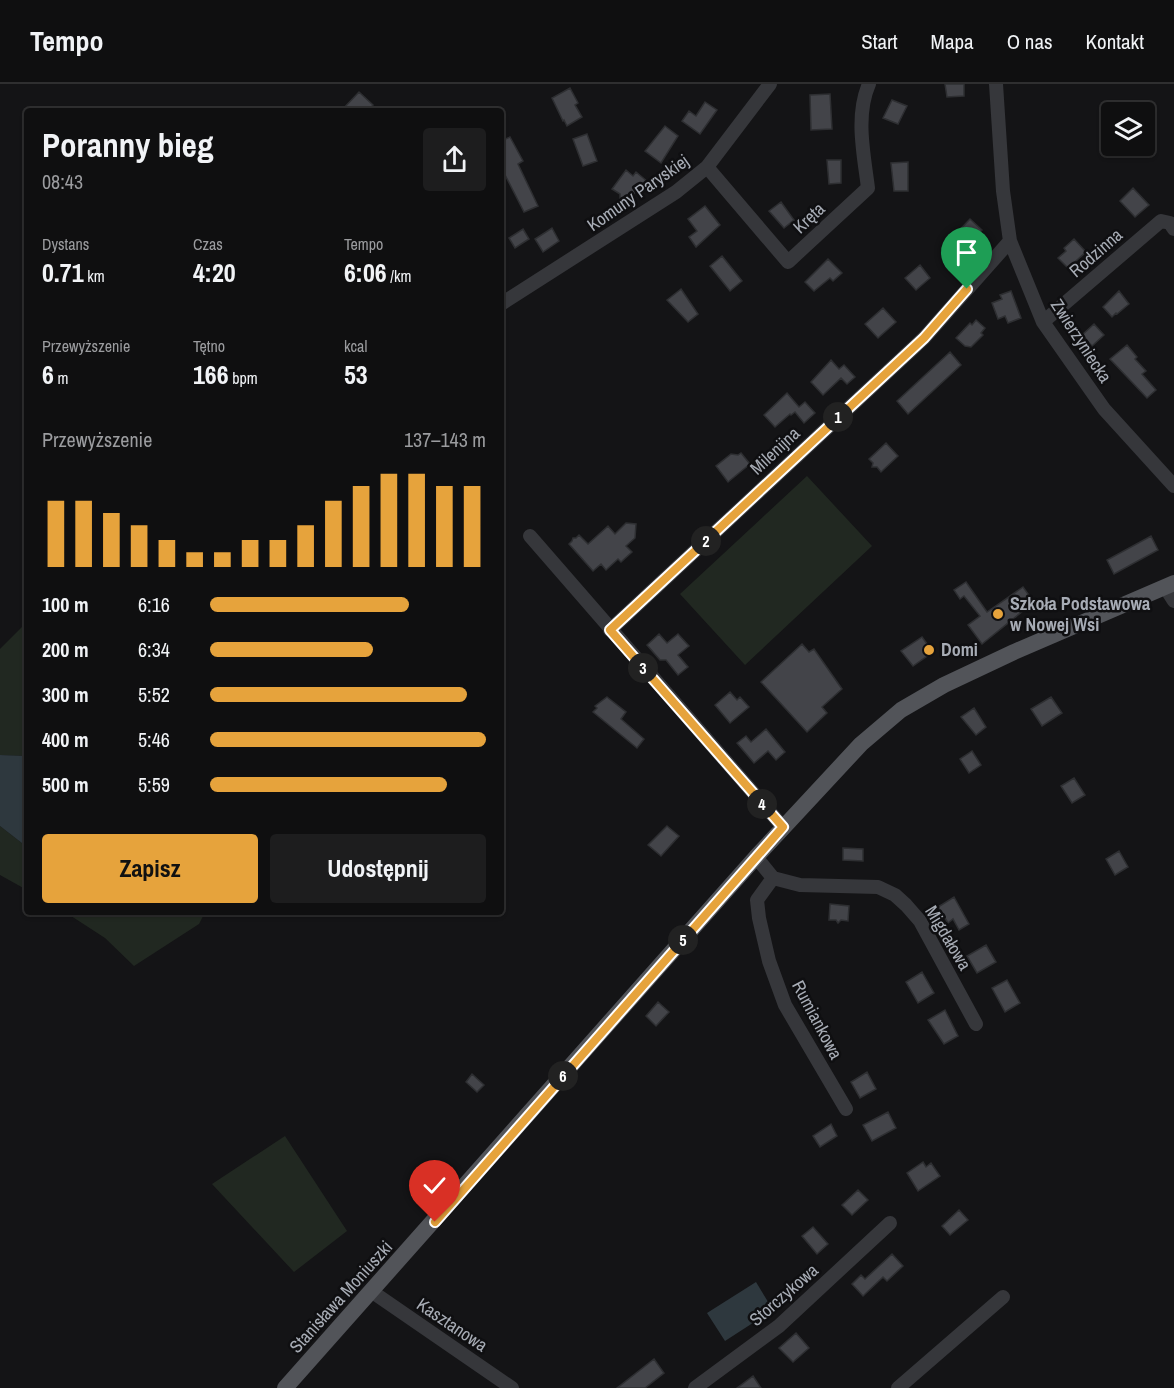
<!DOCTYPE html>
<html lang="pl">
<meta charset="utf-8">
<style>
body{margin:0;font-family:"Archivo Narrow",sans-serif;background:#1d1d1e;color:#f1f3f6;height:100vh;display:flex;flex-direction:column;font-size:22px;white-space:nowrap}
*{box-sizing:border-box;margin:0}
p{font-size:20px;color:#9b9c9f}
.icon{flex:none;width:33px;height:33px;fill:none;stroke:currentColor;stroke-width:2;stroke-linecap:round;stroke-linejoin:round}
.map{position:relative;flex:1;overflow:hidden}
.details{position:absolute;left:24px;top:24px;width:480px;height:807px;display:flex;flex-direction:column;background:#0f0f10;border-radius:6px;box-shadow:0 2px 4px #0004,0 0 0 2px #2f2f30}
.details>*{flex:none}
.controls{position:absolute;left:1101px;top:18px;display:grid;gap:12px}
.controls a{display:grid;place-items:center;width:54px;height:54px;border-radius:6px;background:#0f0f10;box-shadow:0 2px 4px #0004,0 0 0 2px #2f2f30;font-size:30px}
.pin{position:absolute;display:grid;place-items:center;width:51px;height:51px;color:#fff;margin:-62px -26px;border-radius:50% 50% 50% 0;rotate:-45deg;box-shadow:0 0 6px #0007}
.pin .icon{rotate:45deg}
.km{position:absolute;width:30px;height:30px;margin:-15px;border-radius:50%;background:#222;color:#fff;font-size:16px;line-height:30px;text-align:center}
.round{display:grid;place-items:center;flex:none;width:63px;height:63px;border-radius:6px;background:#1d1d1e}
.summary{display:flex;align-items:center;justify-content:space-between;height:102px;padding:0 18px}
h1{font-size:33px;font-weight:700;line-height:45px}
.metrics{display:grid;grid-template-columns:repeat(3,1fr);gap:9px;height:102px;padding:6px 18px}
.metrics div{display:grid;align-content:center}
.metrics b{font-size:26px;font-weight:700}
.metrics small{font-size:16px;font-weight:400}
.metrics p{font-size:16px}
.chart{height:168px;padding:12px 18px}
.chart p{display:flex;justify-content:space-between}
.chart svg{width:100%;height:108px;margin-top:6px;stroke:#e6a33c;stroke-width:6}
.button{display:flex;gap:12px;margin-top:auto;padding:12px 18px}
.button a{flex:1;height:69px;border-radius:6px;background:#e6a33c;color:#111;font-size:24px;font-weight:700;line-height:69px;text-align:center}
.button a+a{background:#1d1d1e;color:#f1f3f6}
ul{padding:0 18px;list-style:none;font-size:20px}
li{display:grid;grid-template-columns:96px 72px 1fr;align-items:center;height:45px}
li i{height:15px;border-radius:8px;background:#e6a33c}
header{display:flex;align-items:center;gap:36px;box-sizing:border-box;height:84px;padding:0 30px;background:#0f0f10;border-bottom:2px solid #2f2f30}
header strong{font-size:28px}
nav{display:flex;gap:33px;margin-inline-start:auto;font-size:21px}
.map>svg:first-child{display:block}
</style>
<header>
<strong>Tempo</strong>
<nav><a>Start</a><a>Mapa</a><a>O nas</a><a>Kontakt</a></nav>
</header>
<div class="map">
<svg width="1174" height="1304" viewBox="0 0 1174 1304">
<rect width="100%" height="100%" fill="#141416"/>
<path fill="#212821" d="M807 392 872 462 745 581 680 510Z
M27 538V672L0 671V565Z
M0 742 27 763V806L0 791Z
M65 828H205L199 840 134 882 105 854Z
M285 1052 347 1147 294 1188 212 1100Z"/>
<path fill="#2e383e" d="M0 671 27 672V763L0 742Z
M756 1198 773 1226 725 1257 707 1229Z"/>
<path fill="#434449" stroke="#2e2f32" stroke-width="1.5" d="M945 0H964V12L947 13Z
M570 4 578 19 575 21 582 33 567 42 564 36 563 37 552 14Z
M359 8 373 21 367 27H341Z
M830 10 832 45 811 46 810 11Z
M892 16 907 22 898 40 883 34Z
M705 18 717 26 700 50 682 37 689 27 696 32Z
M665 42 678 52 661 79 645 67Z
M587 50 597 77 583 82 573 55Z
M510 53 523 77 518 80 538 122 524 128 501 83V57Z
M827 76H841V99L829 100Z
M908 78V107H894L891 79Z
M626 86 633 92 636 88 648 98 641 107 638 105 628 117 624 114H620V110L612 105Z
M1133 104 1149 121 1135 133 1120 117Z
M781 118 794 136 784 144 769 127Z
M705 122 720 141 696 163 689 153 697 147 688 135Z
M970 135 982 146 960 172 956 168H951V163L947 159Z
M552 144 559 157 543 168 535 155Z
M523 145 529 155 515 164 509 154Z
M1074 155 1086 168 1068 184 1058 174 1066 167 1064 164Z
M722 172 742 197 730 207 710 182Z
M828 175 842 189 833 197 830 194 814 207 805 198Z
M920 181 930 194 916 206 905 194Z
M681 205 698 230 688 238 667 216Z
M1011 207 1021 234 1008 239 1005 232 998 235 992 219 1002 215 1000 211Z
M1119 207 1129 220 1117 230 1116 229 1112 233 1103 223Z
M883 224 896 238 878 254 865 240Z
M976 236 985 244 981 249 983 251 971 263 965 262 956 254 970 239 972 241Z
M1094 240 1104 251 1092 262 1082 251Z
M1127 261 1137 273 1135 275 1146 287 1142 290 1156 306 1147 314 1110 275Z
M950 268 961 281 908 330 897 317Z
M831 276 839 285 844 281 855 293 847 300 841 294 823 311 811 298Z
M787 309 799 323 805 318 815 329 804 339 795 328 791 331 790 330 775 343 764 331Z
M886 359 898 372 881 388 877 383H872L873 379 869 375Z
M741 369 750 380 728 398 716 382 731 370 738 371Z
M626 439 636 440 635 454 626 462 632 468 621 478 618 475 606 486 601 480 593 487 569 460 572 457 573 454H576L579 451 588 460 608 442 615 450Z
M1151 452 1158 466 1114 490 1107 476Z
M966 498 987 528 1023 503 1034 518 982 560 968 541 980 532 964 512 960 515 954 506Z
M659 550 667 559 678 550 689 562 678 571 688 583 678 591 666 576H660L647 561Z
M922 553 933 568 913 582 901 567Z
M802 560 809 568 814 565 842 605 822 623 827 629 807 648 761 598Z
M730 608 737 616 740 613 749 623 730 639 715 621Z
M607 613 626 628 621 635 644 655 637 664 593 628 597 624 595 622Z
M1051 613 1062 629 1042 642 1031 625Z
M974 624 986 643 976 651 961 633Z
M766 645 785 668 776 676 768 667 754 679 737 659 746 652 751 658Z
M972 667 981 681 969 689 960 675Z
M1074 694 1085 711 1072 719 1061 702Z
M667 742 679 752 661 772 648 761Z
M843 764 863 765V777L843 776Z
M1119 767 1128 783 1115 791 1106 775Z
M954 813 969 840 959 846 953 835 948 839 938 823Z
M830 820 849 822 848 837 841 836 838 839 836 836H829Z
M986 861 996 878 977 889 967 872Z
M922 888 934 909 918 919 906 898Z
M1007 896 1020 919 1005 928 992 904Z
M658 918 669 928 656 942 646 932Z
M945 926 958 952 944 960 928 936Z
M867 988 876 1005 860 1014 851 998Z
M472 990 484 1001 477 1008 466 998Z
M888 1028 896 1044 872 1057 863 1041Z
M831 1040 837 1052 820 1063 813 1052Z
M923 1078 926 1083 931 1079 940 1092 918 1107 907 1089Z
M858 1106 868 1116 852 1131 842 1121Z
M959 1126 968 1136 950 1151 942 1142Z
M813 1143 828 1160 817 1170 802 1152Z
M892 1170 903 1182 887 1197 883 1193 863 1212 852 1200 861 1191 865 1195Z
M796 1249 809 1264 793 1278 779 1264Z
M654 1275 664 1289 645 1304H617Z
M753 1292 761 1304H737Z"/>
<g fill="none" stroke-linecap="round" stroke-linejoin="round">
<path stroke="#36373b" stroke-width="14" d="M996 0 1003 107 1010 157 1043 238 1104 325 1174 402
M707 83 788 178 868 104C864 71 855 32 869 0
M501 220 676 108 707 83 770 0
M1043 238 1161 137 1170 139 1174 145
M530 452 783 743
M1165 503 1174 517
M610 546 924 254 1010 157
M756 773 773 794 800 801 878 803 895 811 906 821 920 837 976 940
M773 794 757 816 759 834 769 877 785 921 846 1025
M371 1207 512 1304
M695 1304 779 1242 890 1139
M898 1304 1003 1213"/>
<path stroke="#525459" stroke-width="16" d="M285 1304 756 773 861 660 901 626 944 601 1014 568 1174 499"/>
</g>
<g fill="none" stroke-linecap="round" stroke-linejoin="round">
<g stroke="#fff" stroke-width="12">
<path id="route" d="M435 1138 783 743 610 546 924 254 967 205"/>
</g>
<use href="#route" stroke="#e6a33c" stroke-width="8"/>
</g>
<g fill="#e6a33c" stroke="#0f0f11" stroke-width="2">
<circle cx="998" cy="530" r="6"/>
<circle cx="929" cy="566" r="6"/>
</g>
<g text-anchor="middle" stroke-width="5" stroke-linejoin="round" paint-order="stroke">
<g font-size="18" fill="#a7acb5" stroke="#0f0f11">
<text transform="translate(638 109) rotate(-35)" y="6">Komuny Paryskiej</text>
<text transform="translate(809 134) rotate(-43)" y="6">Kręta</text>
<text transform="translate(1096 169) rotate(-41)" y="6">Rodzinna</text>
<text transform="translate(1081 257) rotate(57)" y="6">Zwierzyniecka</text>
<text transform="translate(775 367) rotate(-43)" y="6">Milenijna</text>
<text transform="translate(948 854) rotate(59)" y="6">Migdałowa</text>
<text transform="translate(817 936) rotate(62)" y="6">Rumiankowa</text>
<text transform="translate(784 1211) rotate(-41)" y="6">Storczykowa</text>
<text transform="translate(341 1213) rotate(-48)" y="6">Stanisława Moniuszki</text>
<text transform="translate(452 1241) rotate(34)" y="6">Kasztanowa</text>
</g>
<g font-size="18" font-weight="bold" fill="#a7acb5" stroke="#0f0f11" text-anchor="start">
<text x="1010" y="526">Szkoła Podstawowa<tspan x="1010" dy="21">w Nowej Wsi</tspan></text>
<text x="941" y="572">Domi</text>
</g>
</g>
</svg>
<div class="controls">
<a><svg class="icon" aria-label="layers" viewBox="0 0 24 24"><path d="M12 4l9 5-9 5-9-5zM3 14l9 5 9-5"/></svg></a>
</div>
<div class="pin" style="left:967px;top:205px;background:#1e9e55"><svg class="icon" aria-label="arrive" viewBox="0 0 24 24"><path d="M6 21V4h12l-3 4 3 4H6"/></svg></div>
<div class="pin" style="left:435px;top:1138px;background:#d93025"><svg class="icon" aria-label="check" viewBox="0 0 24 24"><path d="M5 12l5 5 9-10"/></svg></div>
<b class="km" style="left:838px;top:333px">1</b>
<b class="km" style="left:706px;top:457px">2</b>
<b class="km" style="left:643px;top:584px">3</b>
<b class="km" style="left:762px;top:720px">4</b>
<b class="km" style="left:683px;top:856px">5</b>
<b class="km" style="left:563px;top:992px">6</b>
<section class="details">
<div class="summary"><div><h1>Poranny bieg</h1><p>08:43</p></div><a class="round"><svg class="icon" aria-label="share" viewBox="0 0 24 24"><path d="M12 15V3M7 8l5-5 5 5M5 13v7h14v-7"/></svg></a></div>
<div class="metrics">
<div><p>Dystans</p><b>0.71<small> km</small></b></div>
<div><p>Czas</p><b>4:20</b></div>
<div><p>Tempo</p><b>6:06<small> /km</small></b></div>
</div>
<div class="metrics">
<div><p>Przewyższenie</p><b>6<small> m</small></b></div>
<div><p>Tętno</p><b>166<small> bpm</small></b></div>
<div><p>kcal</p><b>53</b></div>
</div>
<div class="chart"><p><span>Przewyższenie</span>137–143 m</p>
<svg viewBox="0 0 160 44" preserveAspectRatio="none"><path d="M5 44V17M15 44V17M25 44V22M35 44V27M45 44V33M55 44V38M65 44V38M75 44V33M85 44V33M95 44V27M105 44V17M115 44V11M125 44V6M135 44V6M145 44V11M155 44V11"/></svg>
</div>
<ul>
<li><b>100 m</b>6:16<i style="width:72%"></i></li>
<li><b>200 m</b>6:34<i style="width:59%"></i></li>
<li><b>300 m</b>5:52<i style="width:93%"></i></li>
<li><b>400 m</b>5:46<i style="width:100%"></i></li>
<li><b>500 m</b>5:59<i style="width:86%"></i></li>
</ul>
<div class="button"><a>Zapisz</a><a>Udostępnij</a></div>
</section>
</div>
